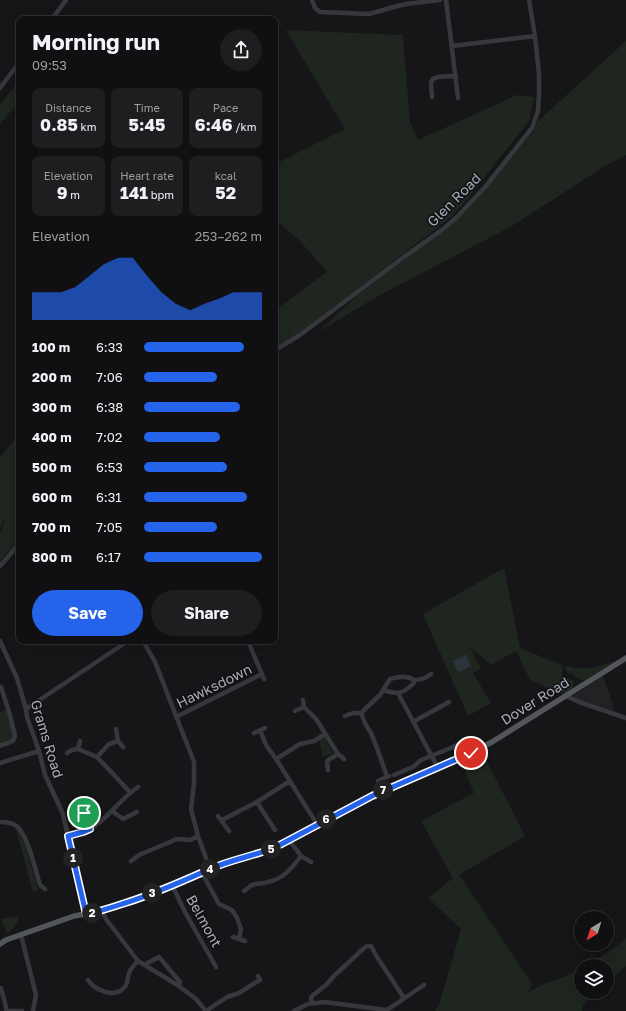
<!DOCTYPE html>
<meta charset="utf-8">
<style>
body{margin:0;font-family:"Golos Text",sans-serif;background:#1e1e20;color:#f1f3f6;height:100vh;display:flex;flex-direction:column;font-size:15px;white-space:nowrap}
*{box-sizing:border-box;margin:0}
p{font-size:13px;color:#9c9d9f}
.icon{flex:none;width:22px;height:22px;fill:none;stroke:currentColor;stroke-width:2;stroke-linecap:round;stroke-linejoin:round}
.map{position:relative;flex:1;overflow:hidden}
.drawer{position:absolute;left:16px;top:16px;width:262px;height:628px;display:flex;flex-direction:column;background:#101012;border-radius:8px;box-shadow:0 4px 16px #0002,0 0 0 1px #303032}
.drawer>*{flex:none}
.needle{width:26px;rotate:218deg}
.controls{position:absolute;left:574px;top:911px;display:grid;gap:8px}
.controls a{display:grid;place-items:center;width:40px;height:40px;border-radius:50%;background:#101012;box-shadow:0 4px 16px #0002,0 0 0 1px #303032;font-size:20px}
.pin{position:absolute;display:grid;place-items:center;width:34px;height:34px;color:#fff;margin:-17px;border:2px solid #fff;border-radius:50%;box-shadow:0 1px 4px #0007}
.km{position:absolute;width:20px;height:20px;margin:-10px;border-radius:50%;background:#222;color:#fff;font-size:11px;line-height:20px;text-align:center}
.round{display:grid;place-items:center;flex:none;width:42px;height:42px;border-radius:21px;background:#1e1e20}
.summary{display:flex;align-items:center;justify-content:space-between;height:68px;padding:0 16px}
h1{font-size:22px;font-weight:700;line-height:30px}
.figures{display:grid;grid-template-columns:repeat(3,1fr);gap:6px;height:68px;padding:4px 16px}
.figures div{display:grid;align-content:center;border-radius:8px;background:#1e1e20;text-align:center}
.figures b{font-size:17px;font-weight:700}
.figures small{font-size:11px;font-weight:400}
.figures p{font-size:11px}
.chart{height:112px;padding:8px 16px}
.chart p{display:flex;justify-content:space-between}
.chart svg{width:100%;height:72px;margin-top:4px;fill:#2563eb;opacity:.7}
.button{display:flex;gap:8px;margin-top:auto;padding:8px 16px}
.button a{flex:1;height:46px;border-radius:24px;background:#2563eb;color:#fff;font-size:16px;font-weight:700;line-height:46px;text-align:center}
.button a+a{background:#1e1e20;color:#f1f3f6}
ul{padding:0 16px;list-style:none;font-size:13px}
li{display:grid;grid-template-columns:64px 48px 1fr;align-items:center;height:30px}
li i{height:10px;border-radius:5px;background:#2563eb}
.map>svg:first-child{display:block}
</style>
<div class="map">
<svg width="626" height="1011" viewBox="0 0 626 1011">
<rect width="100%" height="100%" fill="#161618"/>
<path fill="#222225" d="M603 676 615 711 579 700 573 696Z"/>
<path fill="#1e261f" d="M286 30 403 35 410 122 418 140 517 95 534 97 529 121 466 201 450 218 299 334 275 347V310L327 272 299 240 275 220V164L345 129Z
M626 41V155L605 166 512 226 380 295 318 332 359 294 458 219 534 131 538 121Z
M19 80V102L0 124V105Z
M19 435V540L0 561V534L6 516 0 528V457Z
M504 568 520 648 562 665V678C581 677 575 690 562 694L530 680 516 651 491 665 470 647 481 669 473 673 491 703 468 716 423 614Z
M615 661 585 680C577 681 575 673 567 673L565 667 567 666C584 672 599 666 615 661Z
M8 709 15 739 0 746V712Z
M324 737 333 753 323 757 319 740Z
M482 752 525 836 459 875 532 984 527 993 544 984 566 976 581 969V992H597L583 1005 582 1011H435L439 1005 461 929 428 898 453 878 421 821 474 793 461 761Z
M15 826 20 830 25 843 38 890 33 892Z
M19 916C17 925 14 928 7 933L1 919Z
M626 938V966L607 983V966H587L617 946Z"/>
<path fill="#2c353c" d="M466 655 471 666 458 672 453 661Z"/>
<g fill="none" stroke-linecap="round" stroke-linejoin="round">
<path stroke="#37383d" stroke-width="4.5" d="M312 0 315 8 320 12 369 14 394 7 406 4 440 0
M446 0 458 98
M52 19 66 0
M452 46 535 36
M0 88 19 63
M432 97C432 93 431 88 431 84 431 74 448 77 456 76
M275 350 300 335 404 257 443 229 456 218 485 187 532 128 538 111 539 95V74L535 36 529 0
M0 566 19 544
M0 641 17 678 26 709 27 717 39 751 45 775 63 814 86 914
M143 641 155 662 194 762V783L191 809 198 836 210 869
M248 641 264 679
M414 680C421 680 426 678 431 674
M383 690C398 695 403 694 414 683V680C406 675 399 677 390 679L380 695 364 710 362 713C362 721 367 726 371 733 377 747 382 762 387 777
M398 693 438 768
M566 696 579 702 626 718
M303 700 304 707 316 719 338 754 344 759
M26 709 128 641
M295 711 304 707
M345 716 353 713H362
M176 717 262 674
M413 722 449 702
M116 729 118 741 123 747
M260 730 266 745 276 759 317 824
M254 733 265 728
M0 746 13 741 15 736 10 715 1 687
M78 749 80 741
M67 753 72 750 78 749 97 757 130 792
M97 757 109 744 118 741
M276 759 300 744 314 741 325 734
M0 763 39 751
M328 770 327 762 328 760 338 754
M394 775 413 767 421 760 453 747 469 738
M378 781 389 776
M257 802 275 830
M112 811 123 819
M84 813 90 829
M218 816 229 831
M123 819 137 812
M222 820 257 802 290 781
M0 822C5 822 11 822 15 825 28 833 35 870 40 885L45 889
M68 836C75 834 82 833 89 830 107 820 120 799 138 787
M289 840 301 856 311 862
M131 861 139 855 177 839 190 840 198 836
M202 873 219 904 232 910 237 918 241 929 239 939
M172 885 185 912 216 967
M244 891C247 889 250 886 252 885 257 883 263 884 268 882 283 879 292 868 301 856
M102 911 106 919 138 961 179 986 196 999 206 1011
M21 935 36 995 33 1011
M233 937 245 941
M144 965 159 957 180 982 179 986
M88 980C92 986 96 989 103 991 112 995 123 993 127 983 128 979 128 974 130 971 132 967 135 964 138 961
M1 988 7 1011
M312 1003 311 998 312 996 326 985 334 976 363 949 367 946H371L377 957 404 998
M6 1011H22
M206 1011 227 997 239 993 260 980 258 976
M294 1011 308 1004 324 1002 387 1010 424 985"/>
<path stroke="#53555c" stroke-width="5.5" d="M0 944 6 940 74 916 102 911 134 900 172 885 210 869 224 864 262 853 274 848 372 796 461 758 492 742 626 658"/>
</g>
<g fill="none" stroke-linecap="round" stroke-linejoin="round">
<g stroke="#fff" stroke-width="8">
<path id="route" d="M84 813 90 829 83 832 68 836 86 914C98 912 110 908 122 904 152 895 181 882 210 869 230 860 253 856 274 848L372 796 471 753"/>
</g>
<use href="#route" stroke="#2563eb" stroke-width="5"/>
</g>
<g text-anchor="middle" stroke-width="3" stroke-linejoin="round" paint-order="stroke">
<g font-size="14" fill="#a8adb8" stroke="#111113">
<text transform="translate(454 200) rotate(-45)" y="5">Glen Road</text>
<text transform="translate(214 686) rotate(-26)" y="5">Hawksdown</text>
<text transform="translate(535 701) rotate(-32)" y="5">Dover Road</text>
<text transform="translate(47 739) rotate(73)" y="5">Grams Road</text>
<text transform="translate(204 921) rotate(61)" y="5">Belmont</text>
</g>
</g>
</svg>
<div class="controls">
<a><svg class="needle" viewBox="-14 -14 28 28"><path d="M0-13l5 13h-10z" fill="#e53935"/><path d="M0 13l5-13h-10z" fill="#9c9d9f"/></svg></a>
<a><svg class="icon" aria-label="layers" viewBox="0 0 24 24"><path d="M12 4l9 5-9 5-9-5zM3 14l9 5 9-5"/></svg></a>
</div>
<div class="pin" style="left:84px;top:813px;background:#1e9e55"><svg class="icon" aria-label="arrive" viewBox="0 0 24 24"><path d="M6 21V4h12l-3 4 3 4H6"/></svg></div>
<div class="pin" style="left:471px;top:753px;background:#d93025"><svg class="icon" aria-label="check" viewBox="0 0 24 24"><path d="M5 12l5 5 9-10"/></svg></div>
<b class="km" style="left:73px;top:858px">1</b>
<b class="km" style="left:92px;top:913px">2</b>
<b class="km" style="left:152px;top:893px">3</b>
<b class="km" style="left:210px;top:869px">4</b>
<b class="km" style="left:271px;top:849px">5</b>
<b class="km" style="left:326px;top:819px">6</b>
<b class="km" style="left:383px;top:790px">7</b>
<section class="drawer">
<div class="summary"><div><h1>Morning run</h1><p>09:53</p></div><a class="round"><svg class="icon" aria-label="share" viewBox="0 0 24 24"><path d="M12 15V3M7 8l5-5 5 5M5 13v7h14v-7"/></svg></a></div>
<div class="figures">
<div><p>Distance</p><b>0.85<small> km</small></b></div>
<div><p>Time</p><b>5:45</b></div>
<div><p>Pace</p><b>6:46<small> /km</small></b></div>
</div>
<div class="figures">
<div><p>Elevation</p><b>9<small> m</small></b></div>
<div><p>Heart rate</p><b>141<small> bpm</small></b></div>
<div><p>kcal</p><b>52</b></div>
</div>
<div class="chart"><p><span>Elevation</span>253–262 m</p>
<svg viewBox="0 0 160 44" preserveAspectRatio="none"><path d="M0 44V27L10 27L20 27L30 24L40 17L50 10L60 6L70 6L80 17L90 27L100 34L110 38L120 34L130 31L140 27L150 27L160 27V44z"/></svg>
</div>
<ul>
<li><b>100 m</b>6:33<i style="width:85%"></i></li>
<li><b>200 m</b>7:06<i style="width:62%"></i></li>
<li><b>300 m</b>6:38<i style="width:81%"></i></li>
<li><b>400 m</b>7:02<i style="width:64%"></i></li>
<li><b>500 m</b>6:53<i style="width:70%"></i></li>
<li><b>600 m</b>6:31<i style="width:87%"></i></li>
<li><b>700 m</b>7:05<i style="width:62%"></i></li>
<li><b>800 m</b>6:17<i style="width:100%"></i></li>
</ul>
<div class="button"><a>Save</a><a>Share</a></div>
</section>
</div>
